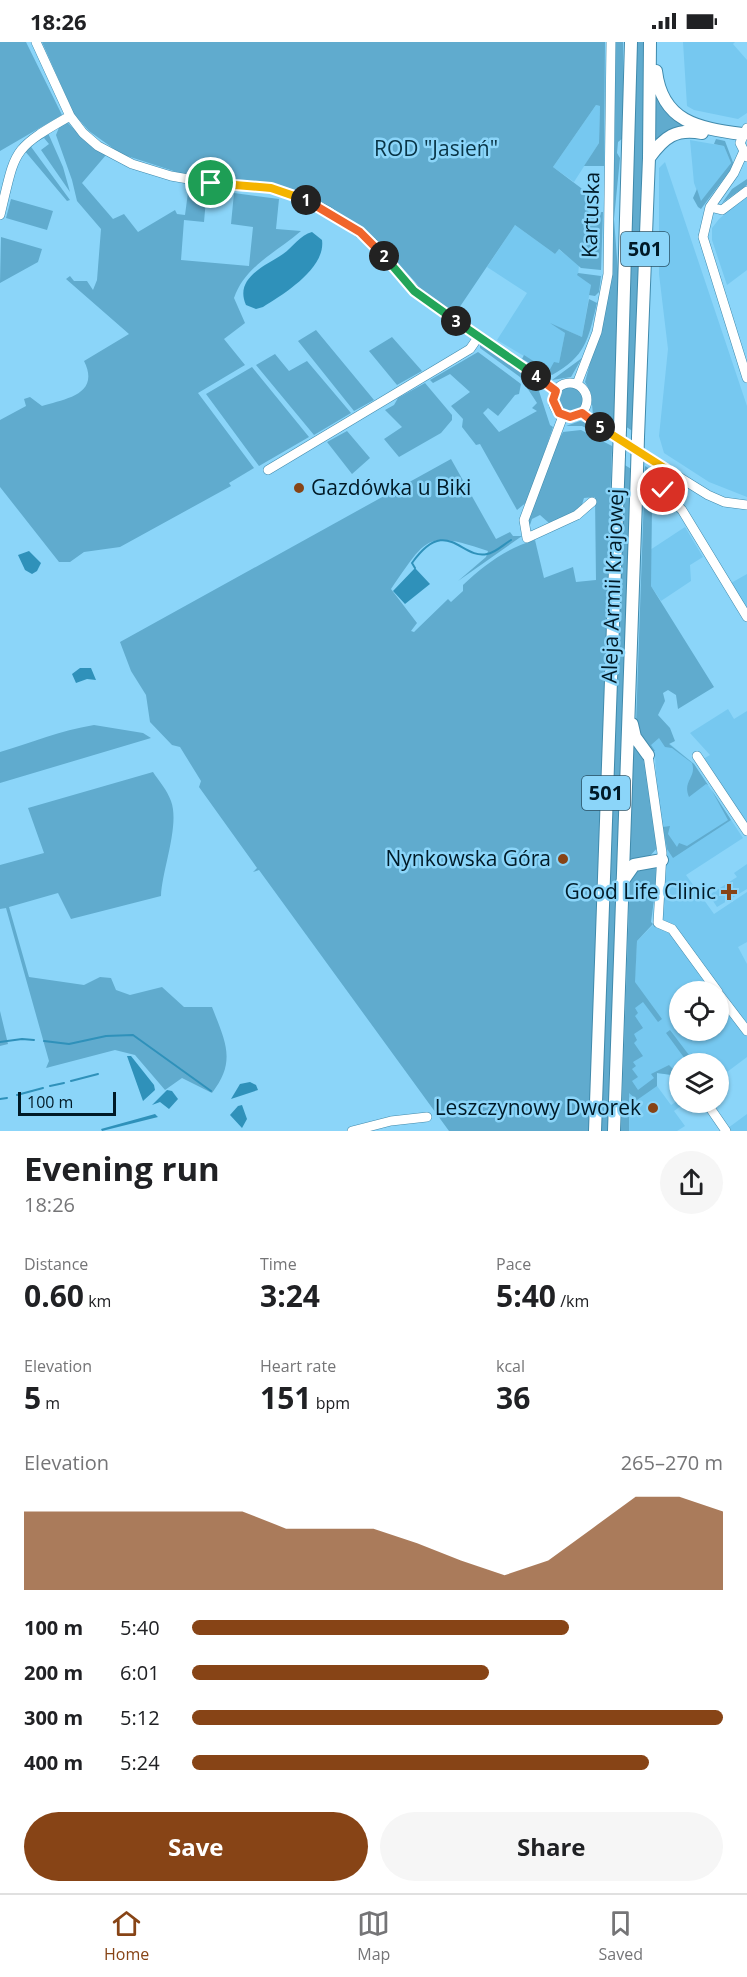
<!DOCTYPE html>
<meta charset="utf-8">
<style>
body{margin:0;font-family:"Open Sans",sans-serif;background:#f6f6f6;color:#202124;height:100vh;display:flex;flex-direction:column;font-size:22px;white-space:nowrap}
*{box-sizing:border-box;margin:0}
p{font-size:20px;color:#757577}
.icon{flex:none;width:33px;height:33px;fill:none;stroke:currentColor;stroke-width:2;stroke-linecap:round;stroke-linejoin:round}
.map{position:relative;height:1089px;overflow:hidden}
.sheet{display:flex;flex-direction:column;background:#fff;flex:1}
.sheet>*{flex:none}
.controls{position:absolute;left:669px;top:939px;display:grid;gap:12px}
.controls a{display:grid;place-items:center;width:60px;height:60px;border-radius:50%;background:#fff;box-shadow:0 2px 4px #0004;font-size:30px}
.scale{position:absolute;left:18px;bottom:15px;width:98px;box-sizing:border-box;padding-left:6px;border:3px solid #001a27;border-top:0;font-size:16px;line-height:21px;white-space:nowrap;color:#001a27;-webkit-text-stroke:4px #8bd5f9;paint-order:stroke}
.pin{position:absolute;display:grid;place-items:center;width:51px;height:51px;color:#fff;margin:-26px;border:3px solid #fff;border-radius:50%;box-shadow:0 2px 6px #0007}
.km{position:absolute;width:30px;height:30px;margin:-15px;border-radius:50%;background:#222;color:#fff;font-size:16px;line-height:30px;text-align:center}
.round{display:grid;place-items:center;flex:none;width:63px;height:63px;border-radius:32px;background:#f6f6f6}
.head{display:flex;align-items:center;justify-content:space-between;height:102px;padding:0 24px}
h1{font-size:33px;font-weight:700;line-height:45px}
.figures{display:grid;grid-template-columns:repeat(3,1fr);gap:9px;height:102px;padding:6px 24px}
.figures div{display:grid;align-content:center}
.figures b{font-size:30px;font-weight:700}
.figures small{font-size:16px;font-weight:400}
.figures p{font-size:16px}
.chart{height:168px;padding:12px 24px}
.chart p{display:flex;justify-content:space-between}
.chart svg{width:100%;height:108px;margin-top:6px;fill:#874416;opacity:.7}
.cta{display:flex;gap:12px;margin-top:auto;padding:12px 24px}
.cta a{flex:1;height:69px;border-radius:36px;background:#874416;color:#fff;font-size:24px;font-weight:700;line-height:69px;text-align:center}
.cta a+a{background:#f6f6f6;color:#202124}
ul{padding:0 24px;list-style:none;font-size:20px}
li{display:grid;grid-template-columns:96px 72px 1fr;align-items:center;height:45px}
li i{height:15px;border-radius:8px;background:#874416}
.status{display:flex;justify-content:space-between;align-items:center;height:42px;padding:0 30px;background:#fff;direction:ltr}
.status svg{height:16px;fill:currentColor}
.tabs{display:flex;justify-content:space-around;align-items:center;height:84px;border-top:2px solid #e0e0e0;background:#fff;font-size:16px;color:#757577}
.tabs a{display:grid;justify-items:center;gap:3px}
.tabs .selected{color:#874416}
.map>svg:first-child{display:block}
</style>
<div class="status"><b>18:26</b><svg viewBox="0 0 49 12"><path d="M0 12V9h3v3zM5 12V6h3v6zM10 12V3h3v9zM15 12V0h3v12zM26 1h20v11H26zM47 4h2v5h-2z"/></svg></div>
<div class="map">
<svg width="747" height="1089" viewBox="0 0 747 1089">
<rect width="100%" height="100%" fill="#8bd5f9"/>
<path fill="#76c8f0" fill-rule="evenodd" d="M683 0H735L733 2 747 18V71L738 77 694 68 687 64Z
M596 63 600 64 599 101 574 140 553 125Z
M690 98 724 104 731 121 701 160 694 141Z
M665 120 747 364V455L709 440 664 411 659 394 668 307 659 232V126Z
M747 153V228L727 243 712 198V186L719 177Z
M515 183 555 212 558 207 579 223 578 233 591 243 582 295 554 283 565 291 559 321 549 329 497 298 527 251 487 225Z
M685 485 703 515 690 523 691 539 661 559 651 544 650 508Z
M747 532V566L731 541Z
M728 667 734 677 747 669V783L703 717 710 713 690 691Z
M658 692 694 722 743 796 686 833 714 872 747 850V900L738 905 747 922V1015L719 1036 718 1022H680L679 1034 657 1031V1044L671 1063 679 1058 680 1060 685 1061 674 1069 685 1084 677 1089H629L628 1050 637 899 654 882 655 841 667 817 657 749 655 713 647 701ZM680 950H718V988H680Z
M747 822V847L717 865 709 853 737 835 734 831Z
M747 1072V1089H730L728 1086Z"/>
<path fill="#60abce" d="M0 0H26L62 73 0 109Z
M42 0H605L604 124H584L599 101 600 64 596 63 553 125 589 152 593 148 597 155 586 167 590 171 603 170 601 228 581 226 559 207 555 212 515 183 455 272 425 251 380 201 361 185 308 154 270 142 192 135 121 112 89 89 74 72Z
M615 0H623V96L618 100 617 111 620 116 614 177 618 229 616 354 613 390 593 373 591 351 585 340 609 251 615 97Z
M636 0H645V69L634 390 625 384Z
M655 49 688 83 667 89 654 103Z
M67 80 93 106 106 113 82 141 113 177 124 172 138 190 175 168 177 172 185 173 189 143 207 146 204 180 184 178 181 218 249 224 253 185 231 182 234 151 279 157 276 187 301 189C277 210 245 224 234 256L245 281 224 297 245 323 198 351 254 426 229 441 231 444 120 505 84 510 70 520H59L0 445V378L26 364 24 357 30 355 42 364C64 357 101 353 84 319L129 292 66 237 70 234 74 239H87L93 248 97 238 101 187 77 159 72 138 56 93 60 83Z
M48 91 63 125 70 150 41 108 49 102 44 96 36 100Z
M716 97 725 99 734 123 701 167 698 165 693 156 697 147 701 159 731 121 724 104 714 102Z
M29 102 70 158 67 159 24 108Z
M747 137V143L722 161 732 147Z
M11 157 53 169 47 188 6 176Z
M1 195 42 207 38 220 0 241Z
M578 231 601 234 599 250 595 254 589 253 591 243 577 233Z
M589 257 597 261C588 298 586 314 552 333L522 317 524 313 549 329 554 320 559 321 565 291 550 281 582 295Z
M316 288 374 358 354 369 298 299Z
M392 295 422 329 397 343 369 309Z
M480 301 517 326 538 346 550 383 553 385 528 459 517 468 480 402 476 403 462 385 463 377 451 364 470 350 450 332 433 341 430 338 478 310 521 342 519 352 515 353 498 374 488 366 483 371 499 390 537 369 532 366 537 361 520 335 480 306Z
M275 312 289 329 307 319 351 371 314 393 256 323Z
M582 316 571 335 552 338Z
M252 325 309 395 259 424 206 352Z
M425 341 452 373V378L441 391 399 415 384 397 402 385 385 368 394 363 398 356Z
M556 358a14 14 0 1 1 28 0a14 14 0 1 1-28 0Z
M580 379 584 380 613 399 582 384H566Z
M581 388 612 404 590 1089H449L259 828 253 830 257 826 199 745 201 739 180 705 172 703 150 680 146 653 131 629 120 600 451 417 496 497 510 490 513 494H522L458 539 486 515 488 509C426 488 427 495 391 547L417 581 411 589 414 590 448 557 451 560 463 549V543C484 523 507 506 535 498L544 536 573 525 576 540 596 538 595 455 584 456 581 466 549 481 540 473 532 477 529 486 528 480 550 416 563 390Z
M347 389 370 416 352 432 327 400Z
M623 422 633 428 609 1089H600Z
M645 424 655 430 656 444 664 458 656 459 652 466 651 544 714 645 678 667 676 653 668 648 663 651 665 659 658 673 670 686 675 699 669 702 694 722 708 743 706 742 689 755C682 739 697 735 692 721L672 706 665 705 659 696 651 703 655 709H652L645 704 636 682Z
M94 683 143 691 151 696 0 741V710C33 700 59 689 94 683Z
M632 701 644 714 658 805 649 815 629 823Z
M153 730C159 739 167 748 171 759 180 783 162 828 161 854L71 877 58 851 9 865 29 935 84 943 100 935 111 936 116 948 130 953 162 945 184 965H212C225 999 237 1019 212 1051L182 1036 165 1048 135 1013 115 1008 46 1026 49 1019 6 866 0 867V823L44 811 28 766Z
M711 747 731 778 673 816 667 807 663 785 670 784 668 792 677 805 679 801 687 804 728 778Z
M653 823 658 828 651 880 653 882 637 899 635 940 662 977 658 980 643 960 635 966 638 971 635 974 643 986 634 992 637 998 634 1001 643 1014 633 1020 636 1024 632 1027 638 1035 632 1039 638 1048 654 1036 651 1032 669 1023 673 1027 676 1025 679 1034 657 1031V1044L637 1058 629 1051V1089H621L630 835 632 829Z
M0 969 8 1002 0 1004Z
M670 988 695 1021H688L666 991Z"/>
<path fill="#2f91ba" d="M312 190 322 198C326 226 284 252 263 265L256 267 246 263C234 236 265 224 283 212 293 205 300 193 312 190Z
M29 509 41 521 37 529 32 532 25 528 18 513Z
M415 526 430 542 405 562 393 549Z
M80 626H91L96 638 87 637 76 641 72 632Z
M127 1014H131L154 1043 155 1048 143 1059Z
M250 1040 256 1043 258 1048 231 1057 240 1042Z
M167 1048 172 1049 178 1057 169 1067 160 1060 152 1063Z
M242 1063 247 1077 242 1086 230 1073 238 1064Z
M155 1072 158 1075 102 1089 101 1087Z"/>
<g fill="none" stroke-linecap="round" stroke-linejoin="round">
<path stroke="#2f91ba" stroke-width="2" d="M415 526 412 521C447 472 461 518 487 512 495 511 504 502 511 498
M44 999 69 1002 106 994 133 993 211 1049
M0 1000 22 997 34 998
M71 1039 98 1032
M50 1044 64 1041
M17 1053 43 1046
M0 1057 7 1056"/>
<g stroke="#408aac" stroke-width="10">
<path id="minor" d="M36 0 70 74 83 91 98 104 132 122 171 134 211 141 271 146 306 158 328 169 372 200 401 235 427 259 556 349
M747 86 740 101 747 115
M743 111 734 131 710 165 703 195 747 336
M710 165 722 168 747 149
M0 173C16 108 10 108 70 74
M553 358a17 17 0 1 1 34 0a17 17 0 1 1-34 0Z
M577 342 597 290 608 232 611 0
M582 371 613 394 708 453 724 460 747 463
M563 374 524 478 527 496 577 473 592 460
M666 427 661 439 663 448 682 468 747 575
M268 428 470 307 479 294
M648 713 662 811 658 881 672 887 718 950
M697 714 747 789
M718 951 747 989
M706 1060 726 1089
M352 1089 391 1079 427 1075"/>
</g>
<g stroke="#408aac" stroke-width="14">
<path id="major" d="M656 29C662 80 698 86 742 92
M649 116C664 95 676 86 702 91
M620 388 631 0
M638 395 649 116 650 0
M632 682 635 695 648 713
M622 840 634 823 662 818
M595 1089 619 413
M614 1089 637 429"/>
</g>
<use href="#minor" stroke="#fff" stroke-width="9"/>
<use href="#major" stroke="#fff" stroke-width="12"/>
<g stroke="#408aac" stroke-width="14" stroke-linecap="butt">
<path id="major-bridge" d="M619 413 620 388
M637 429 638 395"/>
</g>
<use href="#major-bridge" stroke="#fff" stroke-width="12"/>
</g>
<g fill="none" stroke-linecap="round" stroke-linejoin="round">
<g stroke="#fff" stroke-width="12">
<path id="split-1" d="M211 141 271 146 306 158"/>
</g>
<g stroke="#fff" stroke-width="12">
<path id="split-2" d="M306 158 360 190 384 214"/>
</g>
<g stroke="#fff" stroke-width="12">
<path id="split-3" d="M384 214 414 249 456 279"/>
</g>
<g stroke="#fff" stroke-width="12">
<path id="split-4" d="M456 279 536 334"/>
</g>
<g stroke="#fff" stroke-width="12">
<path id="split-5" d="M536 334 556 349 553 358 559 371 570 375 582 371 600 385"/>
</g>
<g stroke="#fff" stroke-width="12">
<path id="split-6" d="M600 385 666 427 661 439 663 448"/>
</g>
<use href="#split-1" stroke="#f5b400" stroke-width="8"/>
<use href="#split-2" stroke="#f0652b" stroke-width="8"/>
<use href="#split-3" stroke="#22a559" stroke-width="8"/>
<use href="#split-4" stroke="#22a559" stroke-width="8"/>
<use href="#split-5" stroke="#f0652b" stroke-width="8"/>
<use href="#split-6" stroke="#f5b400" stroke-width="8"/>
</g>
<g fill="#874416" stroke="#8bd5f9" stroke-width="2">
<circle cx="299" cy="446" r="6"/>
<circle cx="563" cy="817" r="6"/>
<path d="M726 841h6v6h6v6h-6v6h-6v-6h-6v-6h6z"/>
<circle cx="653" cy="1066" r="6"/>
</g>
<g text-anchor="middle" stroke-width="5" stroke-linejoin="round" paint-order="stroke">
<g fill="#8bd5f9" stroke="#2a5266" stroke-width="1.5">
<rect x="621" y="190" width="48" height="34" rx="4.5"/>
<rect x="582" y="734" width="48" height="34" rx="4.5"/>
</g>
<g font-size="20" font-weight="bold" fill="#001a27">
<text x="645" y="214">501</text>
<text x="606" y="758">501</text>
</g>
<g font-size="21" fill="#093446" stroke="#8bd5f9">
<text x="436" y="114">ROD "Jasień"</text>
</g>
<g font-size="21" fill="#001a27" stroke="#8bd5f9">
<text transform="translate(591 173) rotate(-88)" y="7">Kartuska</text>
<text transform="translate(613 544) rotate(-88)" y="7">Aleja Armii Krajowej</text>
</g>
<g font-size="21" fill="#001a27" stroke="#8bd5f9" text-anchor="end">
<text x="311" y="453" text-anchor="start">Gazdówka u Biki</text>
<text x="551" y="824">Nynkowska Góra</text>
<text x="716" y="857">Good Life Clinic</text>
<text x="641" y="1073">Leszczynowy Dworek</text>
</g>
</g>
</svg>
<div class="controls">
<a><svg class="icon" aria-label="locate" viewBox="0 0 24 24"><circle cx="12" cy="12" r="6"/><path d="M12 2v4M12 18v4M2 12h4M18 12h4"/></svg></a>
<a><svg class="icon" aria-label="layers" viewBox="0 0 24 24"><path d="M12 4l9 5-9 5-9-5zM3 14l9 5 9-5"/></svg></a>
</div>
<div class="scale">100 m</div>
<div class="pin" style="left:211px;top:141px;background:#1e9e55"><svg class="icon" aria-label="arrive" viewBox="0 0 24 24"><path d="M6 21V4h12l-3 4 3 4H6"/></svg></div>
<div class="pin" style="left:663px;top:448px;background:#d93025"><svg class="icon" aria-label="check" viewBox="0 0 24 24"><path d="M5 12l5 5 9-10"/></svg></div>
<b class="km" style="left:306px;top:158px">1</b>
<b class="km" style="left:384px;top:214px">2</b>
<b class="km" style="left:456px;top:279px">3</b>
<b class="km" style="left:536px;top:334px">4</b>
<b class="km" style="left:600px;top:385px">5</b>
</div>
<section class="sheet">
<div class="head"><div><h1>Evening run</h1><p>18:26</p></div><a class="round"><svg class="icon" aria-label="share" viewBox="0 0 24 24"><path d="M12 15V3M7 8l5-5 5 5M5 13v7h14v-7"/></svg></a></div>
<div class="figures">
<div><p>Distance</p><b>0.60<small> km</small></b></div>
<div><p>Time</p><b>3:24</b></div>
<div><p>Pace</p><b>5:40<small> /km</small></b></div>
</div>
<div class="figures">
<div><p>Elevation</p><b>5<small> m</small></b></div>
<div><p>Heart rate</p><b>151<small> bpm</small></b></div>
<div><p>kcal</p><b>36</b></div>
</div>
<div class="chart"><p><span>Elevation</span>265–270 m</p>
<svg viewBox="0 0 160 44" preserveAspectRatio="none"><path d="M0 44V12L10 12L20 12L30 12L40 12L50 12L60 19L70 19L80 19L90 25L100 32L110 38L120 32L130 19L140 6L150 6L160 12V44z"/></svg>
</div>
<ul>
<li><b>100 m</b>5:40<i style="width:71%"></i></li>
<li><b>200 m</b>6:01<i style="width:56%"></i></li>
<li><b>300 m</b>5:12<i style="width:100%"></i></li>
<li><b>400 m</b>5:24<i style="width:86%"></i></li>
</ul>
<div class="cta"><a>Save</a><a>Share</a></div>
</section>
<nav class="tabs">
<a class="selected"><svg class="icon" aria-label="home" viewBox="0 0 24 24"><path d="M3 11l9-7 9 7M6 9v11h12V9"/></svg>Home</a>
<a><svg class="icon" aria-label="map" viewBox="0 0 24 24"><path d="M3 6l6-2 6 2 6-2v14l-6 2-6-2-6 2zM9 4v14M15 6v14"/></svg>Map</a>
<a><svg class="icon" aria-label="saved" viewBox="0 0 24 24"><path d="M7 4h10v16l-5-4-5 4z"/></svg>Saved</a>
</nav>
